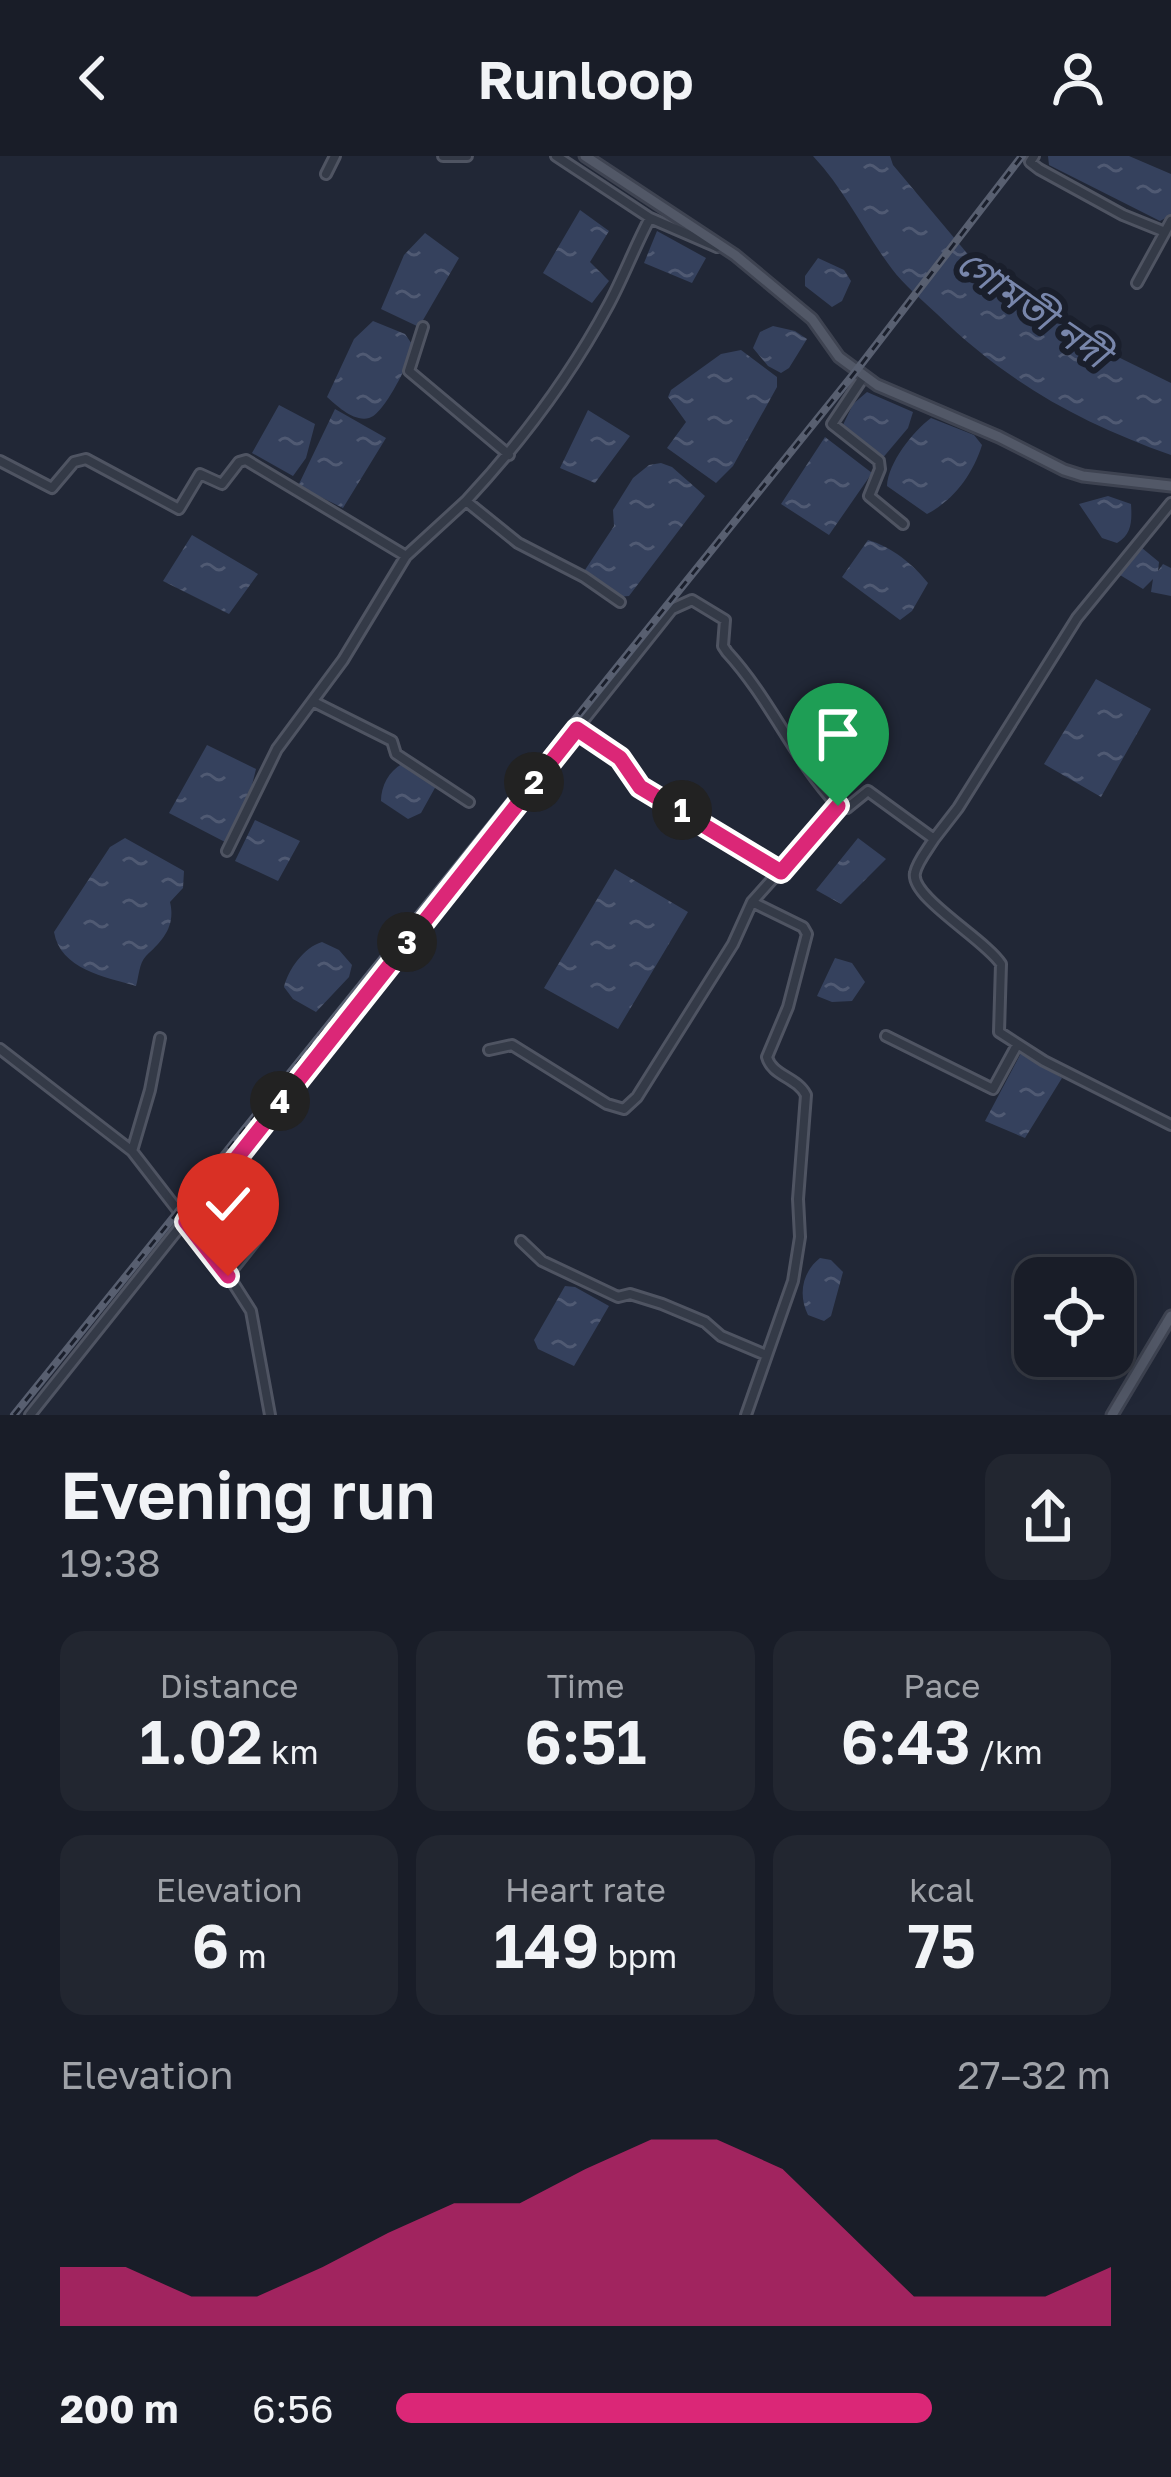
<!DOCTYPE html>
<meta charset="utf-8">
<style>
body{margin:0;font-family:"Golos Text","Noto Sans Bengali",sans-serif;background:#222630;color:#f1f3f6;height:100vh;display:flex;flex-direction:column;font-size:45px;white-space:nowrap}
*{box-sizing:border-box;margin:0}
p{font-size:39px;color:#9fa2a8}
.icon{flex:none;width:66px;height:66px;fill:none;stroke:currentColor;stroke-width:2;stroke-linecap:round;stroke-linejoin:round}
.map{position:relative;height:1259px;overflow:hidden}
.drawer{display:flex;flex-direction:column;background:#191d28;flex:1}
.drawer>*{flex:none}
.tools{position:absolute;left:1014px;top:1101px;display:grid;gap:24px}
.tools a{display:grid;place-items:center;width:120px;height:120px;border-radius:24px;background:#191d28;box-shadow:0 6px 30px #0003,0 0 0 3px #373b45;font-size:60px}
.pin{position:absolute;display:grid;place-items:center;width:102px;height:102px;color:#fff;margin:-123px -51px;border-radius:50% 50% 50% 0;rotate:-45deg;box-shadow:0 0 12px #0007}
.pin .icon{rotate:45deg}
.km{position:absolute;width:60px;height:60px;margin:-30px;border-radius:50%;background:#222;color:#fff;font-size:33px;line-height:60px;text-align:center}
.round{display:grid;place-items:center;flex:none;width:126px;height:126px;border-radius:24px;background:#222630}
.headline{display:flex;align-items:center;justify-content:space-between;height:204px;padding:0 60px}
h1{font-size:66px;font-weight:600;line-height:90px}
.stats{display:grid;grid-template-columns:repeat(3,1fr);gap:18px;height:204px;padding:12px 60px}
.stats div{display:grid;align-content:center;border-radius:24px;background:#222630;text-align:center}
.stats b{font-size:60px;font-weight:600}
.stats small{font-size:33px;font-weight:400}
.stats p{font-size:33px}
.chart{height:336px;padding:24px 60px}
.chart p{display:flex;justify-content:space-between}
.chart svg{width:100%;height:216px;margin-top:12px;fill:#db2777;opacity:.7}
ul{padding:0 60px;list-style:none;font-size:39px}
li{display:grid;grid-template-columns:192px 144px 1fr;align-items:center;height:90px}
li i{height:30px;border-radius:15px;background:#db2777}
header{display:flex;justify-content:space-between;align-items:center;height:156px;padding:0 60px;background:#191d28;font-size:54px;font-weight:600}
.map>svg:first-child{display:block}
</style>
<header><svg class="icon" aria-label="back" viewBox="0 0 24 24"><path d="M15 5l-7 7 7 7"/></svg>Runloop<svg class="icon" aria-label="person" viewBox="0 0 24 24"><circle cx="12" cy="8" r="4"/><path d="M4 21q1-7 8-7t8 7"/></svg></header>
<div class="map">
<svg width="1171" height="1259" viewBox="0 0 1171 1259">
<defs>
<pattern id="water-ripples" width="26" height="14" patternUnits="userSpaceOnUse" patternTransform="scale(3)"><rect width="26" height="14" fill="#35415d"/><path d="M2 4q2-2 4 0t4 0M15 11q2-2 4 0t4 0" fill="none" stroke="#505a73"/></pattern>
</defs>
<rect width="100%" height="100%" fill="#212736"/>
<path fill="url(#water-ripples)" d="M813 0H890L893 9 987 121 1116 200 1171 227V299C1079 266 1008 227 937 158 922 144 904 129 892 113 864 76 845 34 813 0Z
M1048 0H1129L1171 18V59L1160 65 1049 9Z
M580 54 609 75 590 106 609 125 592 147 543 117Z
M657 75 706 102 692 127 644 107Z
M425 77 459 102 419 171 381 153 404 99Z
M818 102 844 114 851 125 842 145 832 151 805 130V120Z
M373 165 405 178 414 191C409 206 384 259 369 262 354 266 337 250 327 241L354 183Z
M773 170 795 175 807 183 789 212 781 217 768 210 753 192 760 176Z
M741 194 777 221V231L733 310 716 327 667 292 686 266 668 241 671 234 721 198Z
M867 236 913 256 908 272 881 304 842 271 853 248Z
M279 249 315 268 306 302 293 320 252 297Z
M335 253 386 282 343 352 298 330Z
M588 254 630 280 595 327 560 312Z
M931 262 974 279 982 289C973 318 954 344 927 358L887 330C888 307 913 275 931 262Z
M825 281 872 317 829 379 781 348Z
M661 307 672 311 705 340 629 440 618 441 583 417 614 370 613 354 633 322 649 309Z
M1108 340 1131 348C1132 365 1132 378 1117 387L1102 382 1079 348Z
M192 379 258 418 229 458 163 425Z
M868 384C892 391 913 408 928 427L912 455 900 464 842 421Z
M1134 392H1142L1159 406 1158 415 1163 408 1171 412V440L1151 436 1153 423 1143 433 1120 419 1118 413Z
M1096 523 1151 553 1101 641 1044 608Z
M207 589 256 613 245 657 225 686 169 657Z
M402 608 436 630 421 657 408 663 381 645C381 630 389 615 402 608Z
M255 664 300 685 278 725 235 705Z
M125 682 184 715 183 732 170 746C176 771 162 785 146 800 139 807 139 820 136 830 105 821 60 813 54 776L110 691Z
M858 682 886 703 841 748 816 734Z
M615 713 688 756 618 873 544 832Z
M322 786 339 794 352 809 349 821 316 856 293 843 284 831C288 814 304 791 322 786Z
M835 802 852 807 865 826 852 845 832 846 817 840Z
M1021 897 1062 922 1025 982 985 965Z
M820 1102 831 1104 843 1116 831 1160 824 1165 808 1159C798 1139 802 1116 820 1102Z
M565 1130 575 1131 609 1150 574 1210 538 1193 534 1184Z"/>
<g fill="none" stroke-linecap="round" stroke-linejoin="round">
<g stroke="#4f5462" stroke-width="14">
<path id="minor" d="M443 0H467
M556 0 650 62
M1034 0 1030 6 1039 13 1123 59 1165 76 1171 65
M326 18 335 0
M1137 127 1165 76
M423 171 409 215 509 299
M864 220 832 268 879 305 880 313 869 340 903 368
M0 305 52 332 74 306 86 303 179 353 200 318 222 328 239 306 246 304 406 400 466 345 518 387 584 421 620 446
M466 345C521 286 571 219 609 148 624 120 635 90 650 62L717 91
M314 546 392 585 396 598 469 646
M577 573 620 602 640 630 781 716
M934 683C928 693 917 706 915 717 910 741 986 784 1001 808L999 876 1044 905 1171 969
M227 695 277 593 343 504 406 400
M886 880 993 933 1017 889
M0 893 132 995 228 1119 251 1155 270 1259
M489 894 512 889 607 948 624 953 637 941 733 788 752 746 837 651
M132 995 150 934 160 882
M521 1085 542 1105 618 1141 630 1138 662 1148 705 1166 721 1180 766 1199
M228 1119 259 1080
M30 1259 672 453 692 444 725 464 723 490 727 496C771 544 794 603 838 650L847 652 868 635 934 683 958 652 1077 462 1171 347
M746 1259 793 1125 800 1081 798 1043 806 939C797 921 772 920 767 901L788 851 807 778 803 771 752 746"/>
</g>
<g stroke="#3e4351" stroke-width="15">
<path id="major" d="M585 0 735 99 812 163 839 201 877 229 999 281 1064 314 1083 320 1171 330
M1112 1259 1171 1160"/>
</g>
<use href="#minor" stroke="#343a47" stroke-width="8"/>
<use href="#major" stroke="#525867" stroke-width="9"/>
<g stroke="#585f70" stroke-width="8">
<path id="rail" d="M14 1259 856 215 1022 0"/>
</g>
<use href="#rail" stroke="#1a1f2c" stroke-width="3" stroke-dasharray="9" stroke-linecap="butt"/>
</g>
<g fill="none" stroke-linecap="round" stroke-linejoin="round">
<g stroke="#fff" stroke-width="24">
<path id="route" d="M228 1120 186 1066 577 573 620 602 640 631 781 716 838 650"/>
</g>
<use href="#route" stroke="#db2777" stroke-width="15"/>
</g>
<g text-anchor="middle" stroke-width="12" stroke-linejoin="round" paint-order="stroke">
<g font-size="39" font-style="italic" fill="#7886ab" stroke="#1a1f2c">
<text transform="translate(1033 152) rotate(35)" y="14">গোমতী নদী</text>
</g>
</g>
</svg>
<div class="tools">
<a><svg class="icon" aria-label="locate" viewBox="0 0 24 24"><circle cx="12" cy="12" r="6"/><path d="M12 2v4M12 18v4M2 12h4M18 12h4"/></svg></a>
</div>
<div class="pin" style="left:838px;top:650px;background:#1e9e55"><svg class="icon" aria-label="arrive" viewBox="0 0 24 24"><path d="M6 21V4h12l-3 4 3 4H6"/></svg></div>
<div class="pin" style="left:228px;top:1120px;background:#d93025"><svg class="icon" aria-label="check" viewBox="0 0 24 24"><path d="M5 12l5 5 9-10"/></svg></div>
<b class="km" style="left:682px;top:654px">1</b>
<b class="km" style="left:534px;top:626px">2</b>
<b class="km" style="left:407px;top:786px">3</b>
<b class="km" style="left:280px;top:945px">4</b>
</div>
<section class="drawer">
<div class="headline"><div><h1>Evening run</h1><p>19:38</p></div><a class="round"><svg class="icon" aria-label="share" viewBox="0 0 24 24"><path d="M12 15V3M7 8l5-5 5 5M5 13v7h14v-7"/></svg></a></div>
<div class="stats">
<div><p>Distance</p><b>1.02<small> km</small></b></div>
<div><p>Time</p><b>6:51</b></div>
<div><p>Pace</p><b>6:43<small> /km</small></b></div>
</div>
<div class="stats">
<div><p>Elevation</p><b>6<small> m</small></b></div>
<div><p>Heart rate</p><b>149<small> bpm</small></b></div>
<div><p>kcal</p><b>75</b></div>
</div>
<div class="chart"><p><span>Elevation</span>27–32 m</p>
<svg viewBox="0 0 160 44" preserveAspectRatio="none"><path d="M0 44V32L10 32L20 38L30 38L40 32L50 25L60 19L70 19L80 12L90 6L100 6L110 12L120 25L130 38L140 38L150 38L160 32V44z"/></svg>
</div>
<ul>
<li><b>200 m</b>6:56<i style="width:75%"></i></li>
</ul>
</section>
